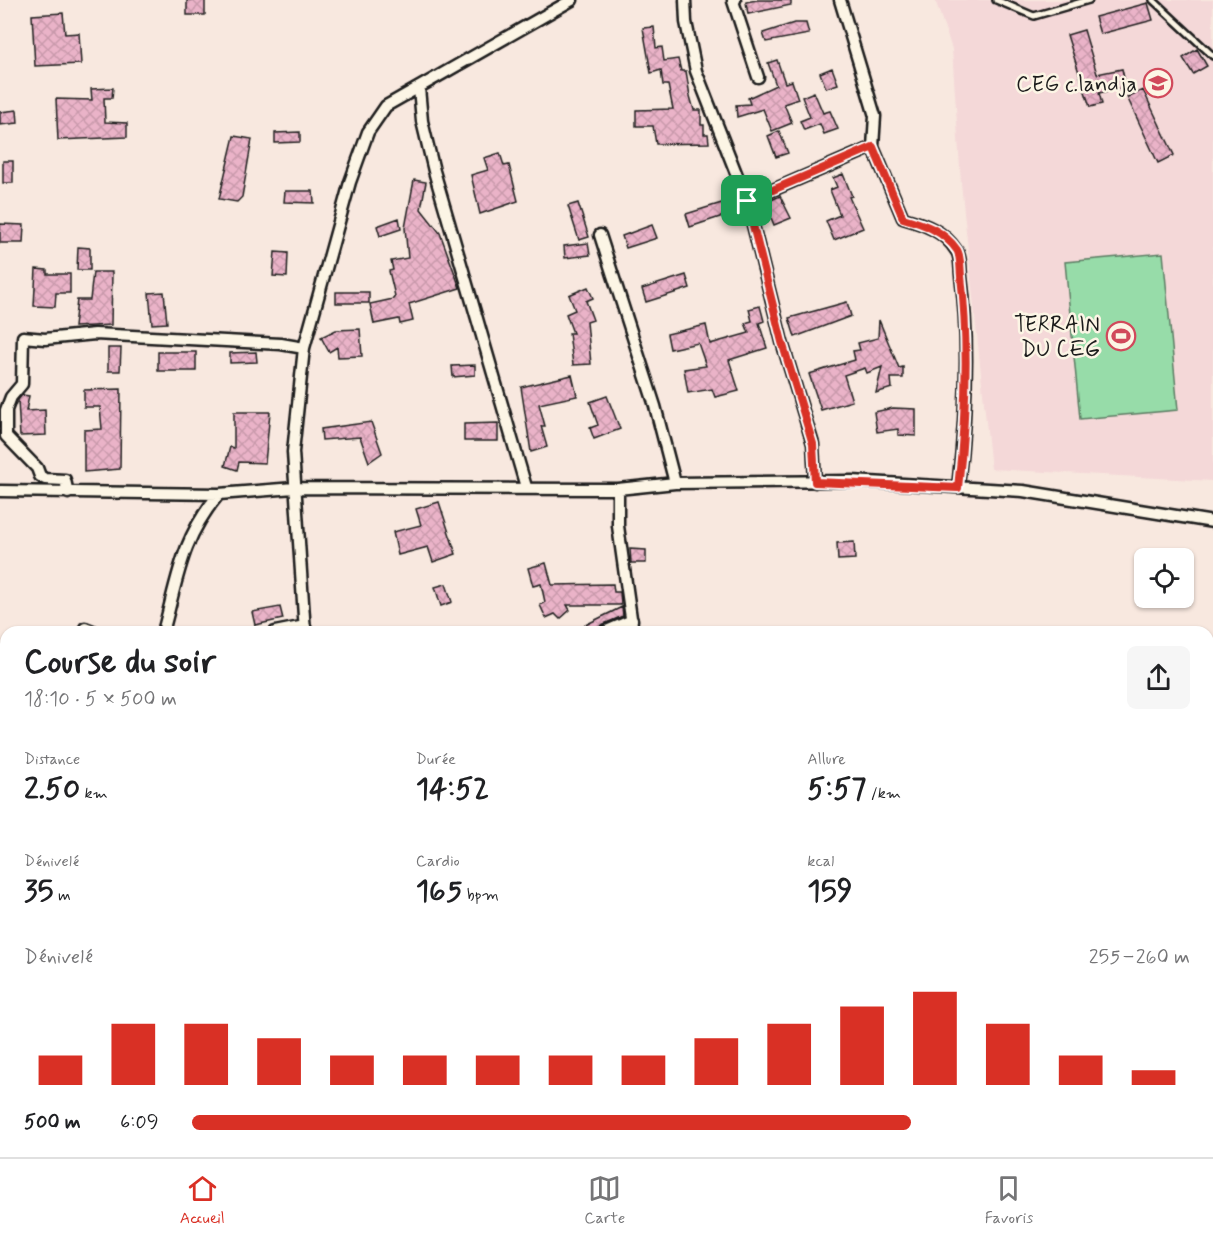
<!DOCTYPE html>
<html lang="fr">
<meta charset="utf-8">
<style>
body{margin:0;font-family:Mynerve,sans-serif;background:#f6f6f6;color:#202124;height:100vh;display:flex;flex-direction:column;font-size:22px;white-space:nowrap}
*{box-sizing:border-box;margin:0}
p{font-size:20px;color:#757577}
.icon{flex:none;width:33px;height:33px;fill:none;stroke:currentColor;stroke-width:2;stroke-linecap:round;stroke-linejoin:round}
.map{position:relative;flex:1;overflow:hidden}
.panel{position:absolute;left:0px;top:626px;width:1214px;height:532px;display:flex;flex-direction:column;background:#fff;border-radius:18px 18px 0 0;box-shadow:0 2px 4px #0004}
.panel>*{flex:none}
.controls{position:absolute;left:1134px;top:548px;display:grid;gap:12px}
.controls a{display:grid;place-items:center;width:60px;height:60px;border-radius:9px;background:#fff;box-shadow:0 2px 4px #0004;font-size:30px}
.pin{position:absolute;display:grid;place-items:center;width:51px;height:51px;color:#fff;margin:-26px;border-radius:12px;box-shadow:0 3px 9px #0006}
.round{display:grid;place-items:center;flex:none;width:63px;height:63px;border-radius:9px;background:#f6f6f6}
.headline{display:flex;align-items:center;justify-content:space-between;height:102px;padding:0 24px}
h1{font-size:33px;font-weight:800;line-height:45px}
.figures{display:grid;grid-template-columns:repeat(3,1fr);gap:9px;height:102px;padding:6px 24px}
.figures div{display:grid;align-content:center}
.figures b{font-size:30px;font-weight:800}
.figures small{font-size:16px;font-weight:400}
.figures p{font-size:16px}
.chart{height:168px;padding:12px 24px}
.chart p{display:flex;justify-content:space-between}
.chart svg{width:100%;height:108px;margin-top:6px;stroke:#d93025;stroke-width:6}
ul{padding:0 24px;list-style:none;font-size:20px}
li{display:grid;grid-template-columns:96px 72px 1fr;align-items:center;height:45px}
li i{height:15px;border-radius:8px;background:#d93025}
.menu{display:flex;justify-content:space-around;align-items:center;height:84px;border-top:2px solid #e0e0e0;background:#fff;font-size:16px;color:#757577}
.menu a{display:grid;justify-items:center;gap:3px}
.menu .current{color:#d93025}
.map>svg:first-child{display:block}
</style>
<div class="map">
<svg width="1213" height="1157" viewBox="0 0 1213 1157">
<defs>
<pattern id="building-cross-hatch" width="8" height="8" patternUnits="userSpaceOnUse" patternTransform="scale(1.5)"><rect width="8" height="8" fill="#eab3c8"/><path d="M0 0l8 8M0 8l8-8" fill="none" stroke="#c899ab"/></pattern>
</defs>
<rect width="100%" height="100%" fill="#f8e8df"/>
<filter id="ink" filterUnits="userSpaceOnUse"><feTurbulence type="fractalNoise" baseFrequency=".0167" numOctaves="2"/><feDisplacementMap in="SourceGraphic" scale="12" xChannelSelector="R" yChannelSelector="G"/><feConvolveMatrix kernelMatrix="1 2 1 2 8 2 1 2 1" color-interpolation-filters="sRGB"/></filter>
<g filter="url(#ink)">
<path fill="#f4d8d8" d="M935 0H1213V481L991 469 961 183 952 49Z"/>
<path fill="#97dca9" stroke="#5a7c62" stroke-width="1.5" d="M1163 253 1178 410 1080 419 1065 262Z"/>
<path fill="url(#building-cross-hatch)" stroke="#1c1c1c" stroke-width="1.5" d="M187 0H205V15H187Z
M757 0H791V5L748 14 746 2Z
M1148 3 1153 20 1100 34 1095 17Z
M63 13 65 34 79 33 81 64 35 66 32 15Z
M794 23H806L809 34 766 42 763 33Z
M654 27 656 48 662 47 664 61 678 59 681 71H686L690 96 694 110H701V125H704V134H708L709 143 656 144 653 126H636V110L673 109 668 85H663L661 70 651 73 643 28Z
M1084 30 1097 74 1122 69 1126 87 1099 93 1102 104 1090 107 1067 35Z
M1197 49 1207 66 1193 74 1183 58Z
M777 60 785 83 792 81 798 99 784 104 792 123 772 131 763 109 737 117 736 105 750 104 748 98 776 85 768 63Z
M832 68 838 84 826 88 820 73Z
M113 88 112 98H104L105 122 127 123V137L58 140 56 99 92 100 91 89Z
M1143 90 1174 155 1158 163 1127 97Z
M814 92 823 113 830 111 838 129 824 134 820 124 804 130 800 121 810 117 802 97Z
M17 110 18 123 0 125V112Z
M779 131 788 153 776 157 768 136Z
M300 132V142L275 143V133Z
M234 136 252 139 242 197 237 202 219 199Z
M500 153 504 166 509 165 518 201 480 214 471 175 488 170 484 158Z
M3 161H13V183H3Z
M843 174 852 196 849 197 863 228 834 240 826 221 840 215 830 190 837 187 833 178Z
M414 180 426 182 421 209 440 233 460 288 409 304 413 321 400 324 399 319 374 324 370 304 393 299 395 296 389 271 393 270 391 261 408 258 405 228Z
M285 191H313L314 203 284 202Z
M780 196 791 218 774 225 765 203Z
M725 202 729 214 690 227 686 214Z
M578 203 589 237 579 240 568 206Z
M399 218 401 229 380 236 377 226Z
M0 224 24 225 23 243H0Z
M652 225 657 238 626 248 622 236Z
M588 243 590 255 565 258 564 246Z
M78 247 90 248V270H77Z
M275 252 288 253 287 277 273 276Z
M36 269 47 270V274H70V293H56L55 307 34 306Z
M93 272H112L111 325 74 327 77 300H90Z
M686 275 690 288 646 302 642 289Z
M588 287 593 298 586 301 593 320 587 322 591 364 573 365 569 333H573L566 314 575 310 569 295Z
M164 292 167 323 152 324 149 293Z
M336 292H369V303H336Z
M847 302 851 316 795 337 789 318Z
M760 306 764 321 759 323 767 348 729 360 739 391 715 397 712 389 688 393 684 369 706 366 698 343 670 349 667 334 706 325 710 344 749 333 745 323 752 321 749 309Z
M879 320 899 368 903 367V378H891L892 388 876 393 882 367 867 373 865 368 844 375 852 401 821 410 809 374 855 360 853 351 860 350 858 343 878 338Z
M360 329 362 356 338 357 337 347 329 352 321 337 336 330Z
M108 348H121L120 371H108Z
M158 352H196V371H158Z
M256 352 257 362 230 363V353Z
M475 365V375L453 377 452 366Z
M572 375 577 396 539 404 545 426H541L547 447 531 452 521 387Z
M121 389 120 469 84 472V430L102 429 100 407H84V390Z
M22 395 29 396 26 411 45 410 46 435 20 436 18 400Z
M607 396 620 429 594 439 590 428 598 425 590 402Z
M893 408 916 409V436L898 435V429L877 432 874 412Z
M234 412H270L265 463 239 462 237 470 225 466 230 447 234 448Z
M371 422 382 453 369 462 360 437 322 440 321 429Z
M498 423V441H464V424Z
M439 502 456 554 433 562 428 547 398 555 393 532 421 525 416 509Z
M854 542 855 559 838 560 837 543Z
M630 549 646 550V563H631Z
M546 563 552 585 613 584 614 592H620L621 605H567L570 610 560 619 555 614 546 618 540 605 545 602 541 584 533 586 528 568Z
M446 584 452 602 441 606 435 587Z
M280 607 283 619 255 625 252 612Z
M622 607 623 616 601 625 597 632H571Z"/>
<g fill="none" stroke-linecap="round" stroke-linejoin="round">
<g stroke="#1c1c1c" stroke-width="10">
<path id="service" d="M996 0 1034 16 1089 0
M1153 0 1213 56"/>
</g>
<g stroke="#1c1c1c" stroke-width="15">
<path id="minor" d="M685 0 686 22 696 71 747 201 782 342 813 444 815 482
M735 0 733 1 758 77
M840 0 875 116 873 147 903 218C924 224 944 231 956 250 961 256 960 268 961 276 970 346 966 418 958 487
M419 88 422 121 434 171 526 487
M747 201 873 147
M600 235 655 406 675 483
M618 489V526L633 632
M0 491 219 494 294 488 618 489 675 483 852 481 1023 491 1213 522
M68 493 65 480 45 479 40 476 37 468 6 436V410L11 397 22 384 23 337 45 339 95 334 281 344 304 348
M85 628 95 632
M163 632C178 578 181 539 219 494
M275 632 305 626
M305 632 293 452 304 348 350 182 368 132 386 106 572 0
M604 632 632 620
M0 781H6
M0 918 6 915
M0 1143 6 1142
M393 1152V1157
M574 1157 577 1152"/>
</g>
<use href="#service" stroke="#fcf5e5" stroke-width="5"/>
<use href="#minor" stroke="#fcf5e5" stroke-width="10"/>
</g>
</g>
<g fill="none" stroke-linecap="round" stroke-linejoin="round" filter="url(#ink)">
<g stroke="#fff" stroke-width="12">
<path id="route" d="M873 147 903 218C924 224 944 231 957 250 961 256 960 268 961 276 969 346 966 418 958 488L815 482 813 444 782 342 747 201Z"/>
</g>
<use href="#route" stroke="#d93025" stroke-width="8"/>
</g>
<defs>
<g id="school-ring" transform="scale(1.5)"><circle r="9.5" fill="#fcf5e5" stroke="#d1495b" stroke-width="1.5"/><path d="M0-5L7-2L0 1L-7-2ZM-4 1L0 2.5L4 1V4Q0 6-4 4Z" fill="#d1495b"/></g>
<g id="stadium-ring" transform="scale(1.5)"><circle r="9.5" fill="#fcf5e5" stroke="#d1495b" stroke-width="1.5"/><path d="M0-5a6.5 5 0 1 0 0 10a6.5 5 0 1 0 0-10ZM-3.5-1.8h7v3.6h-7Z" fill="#d1495b"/></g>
</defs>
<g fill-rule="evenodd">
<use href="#school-ring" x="1158" y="83"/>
<use href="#stadium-ring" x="1121" y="336"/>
</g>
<g text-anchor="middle" stroke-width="5" stroke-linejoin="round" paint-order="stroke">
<g font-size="22" fill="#1c1c1c" stroke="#fcf5e5" text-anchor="end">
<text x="1137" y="91">CEG c.landja</text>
<text x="1100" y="331">TERRAIN<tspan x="1100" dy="25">DU CEG</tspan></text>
</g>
</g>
</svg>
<div class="controls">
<a><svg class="icon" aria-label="locate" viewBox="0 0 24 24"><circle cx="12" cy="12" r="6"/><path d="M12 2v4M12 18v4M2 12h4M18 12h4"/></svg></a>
</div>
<div class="pin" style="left:747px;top:201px;background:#1e9e55"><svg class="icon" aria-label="arrive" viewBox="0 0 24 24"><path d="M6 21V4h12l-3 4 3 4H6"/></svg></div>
<section class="panel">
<div class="headline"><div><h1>Course du soir</h1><p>18:10 · 5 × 500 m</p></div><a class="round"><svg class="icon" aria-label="share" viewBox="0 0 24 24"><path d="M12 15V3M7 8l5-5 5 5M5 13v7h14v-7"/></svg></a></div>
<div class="figures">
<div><p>Distance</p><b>2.50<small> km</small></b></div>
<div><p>Durée</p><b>14:52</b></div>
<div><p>Allure</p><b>5:57<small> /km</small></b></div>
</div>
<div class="figures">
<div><p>Dénivelé</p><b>35<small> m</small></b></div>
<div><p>Cardio</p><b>165<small> bpm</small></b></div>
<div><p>kcal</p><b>159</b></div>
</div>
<div class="chart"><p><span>Dénivelé</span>255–260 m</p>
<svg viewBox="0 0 160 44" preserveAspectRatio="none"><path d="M5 44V32M15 44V19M25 44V19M35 44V25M45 44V32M55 44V32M65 44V32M75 44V32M85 44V32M95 44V25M105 44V19M115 44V12M125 44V6M135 44V19M145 44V32M155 44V38"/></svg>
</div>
<ul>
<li><b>500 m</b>6:09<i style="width:72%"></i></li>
</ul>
</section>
</div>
<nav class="menu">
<a class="current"><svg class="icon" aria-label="home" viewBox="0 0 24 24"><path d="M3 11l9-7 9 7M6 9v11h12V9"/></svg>Accueil</a>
<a><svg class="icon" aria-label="map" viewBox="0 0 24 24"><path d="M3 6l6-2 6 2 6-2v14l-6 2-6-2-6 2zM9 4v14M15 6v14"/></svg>Carte</a>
<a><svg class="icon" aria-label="saved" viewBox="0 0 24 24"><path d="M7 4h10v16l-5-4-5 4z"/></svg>Favoris</a>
</nav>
